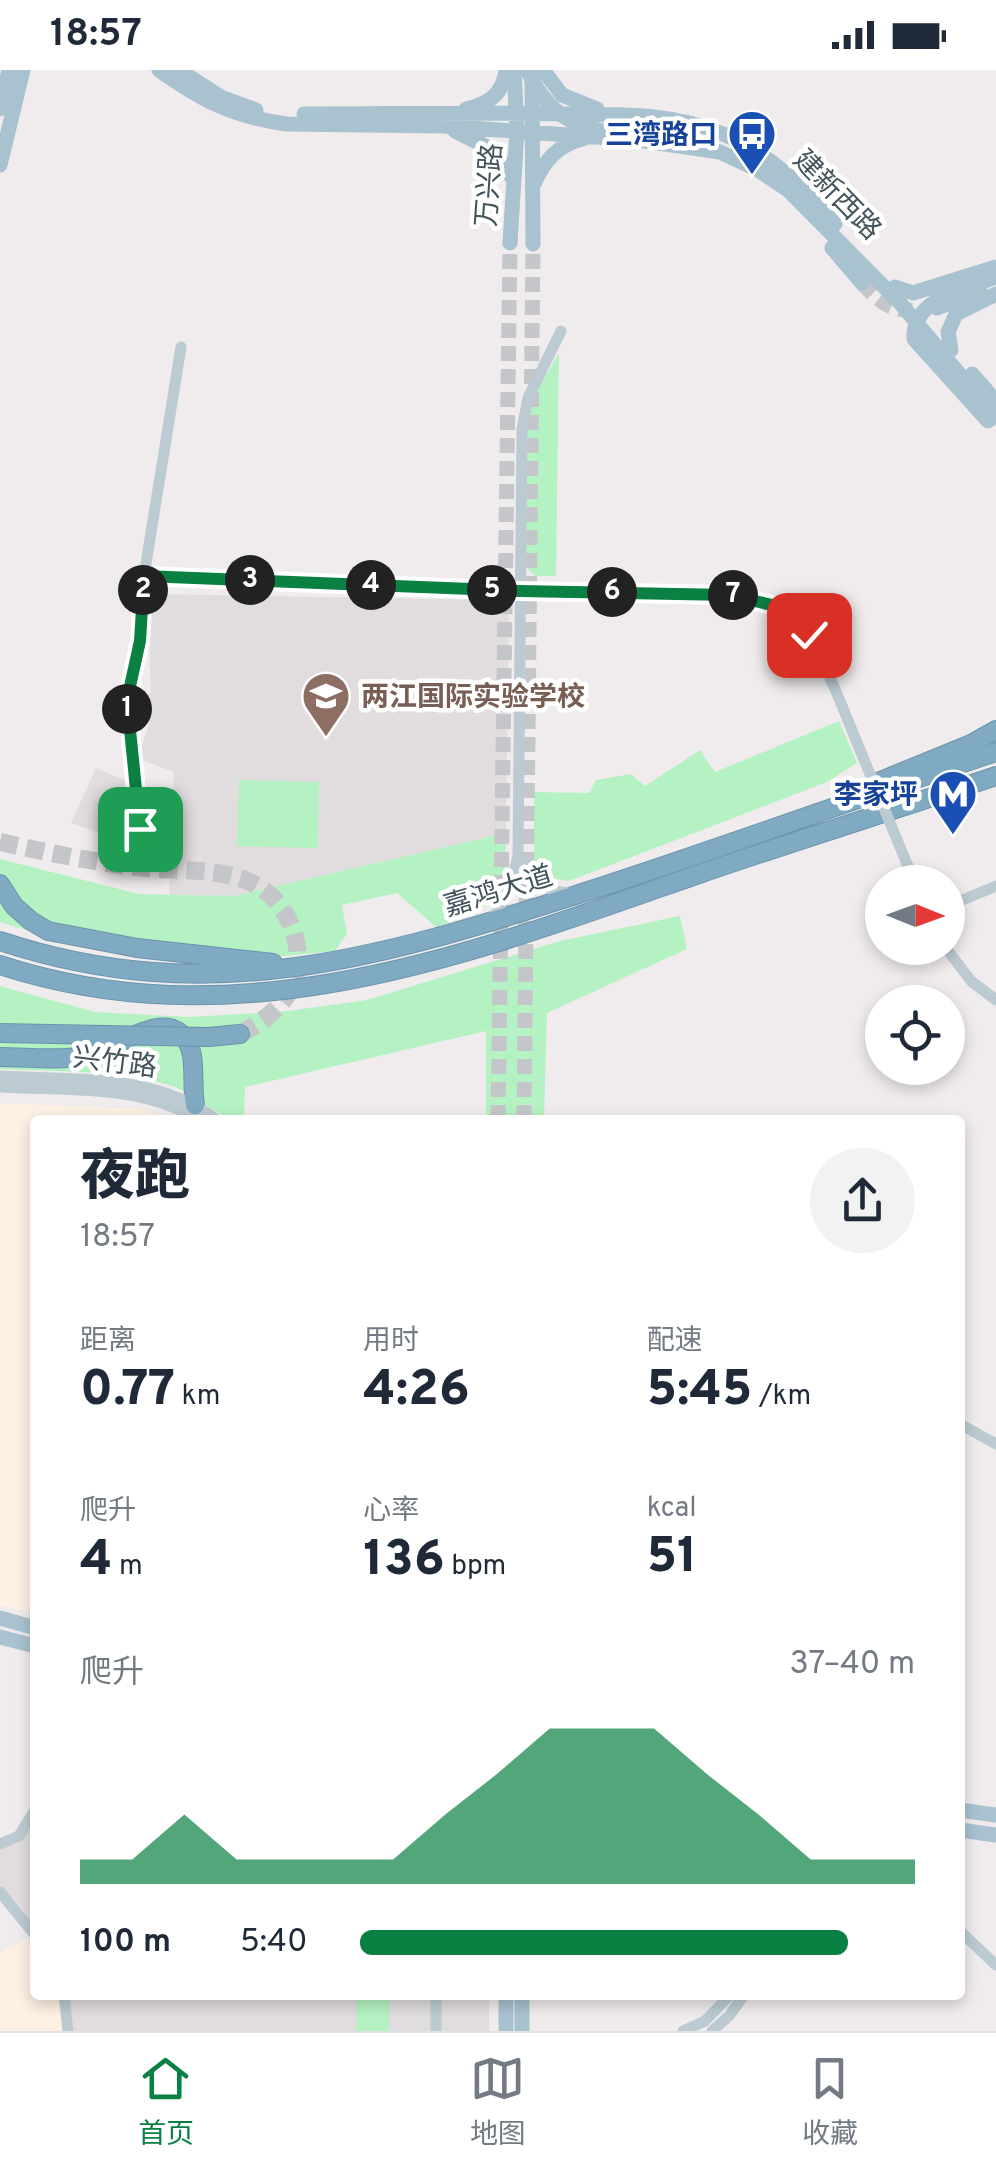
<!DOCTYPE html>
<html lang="zh">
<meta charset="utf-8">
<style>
body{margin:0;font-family:Overpass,"Noto Sans SC",sans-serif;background:#f2f2f3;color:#1f2937;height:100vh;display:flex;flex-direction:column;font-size:38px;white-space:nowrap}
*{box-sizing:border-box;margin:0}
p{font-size:32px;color:#747a83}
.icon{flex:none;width:55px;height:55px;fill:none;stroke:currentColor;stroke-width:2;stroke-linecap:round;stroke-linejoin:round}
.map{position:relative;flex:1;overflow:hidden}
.side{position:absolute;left:30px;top:1045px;width:935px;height:885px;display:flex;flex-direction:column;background:#fff;border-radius:10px;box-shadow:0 5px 15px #0003}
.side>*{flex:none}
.needle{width:65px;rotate:91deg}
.tools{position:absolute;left:865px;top:795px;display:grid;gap:20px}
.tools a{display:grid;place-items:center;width:100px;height:100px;border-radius:50%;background:#fff;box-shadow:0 5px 15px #0003;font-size:50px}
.pin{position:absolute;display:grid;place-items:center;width:85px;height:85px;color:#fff;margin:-42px;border-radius:20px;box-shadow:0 5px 15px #0006}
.km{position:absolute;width:50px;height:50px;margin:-25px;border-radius:50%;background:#222;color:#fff;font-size:28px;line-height:50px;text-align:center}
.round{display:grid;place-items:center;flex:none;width:105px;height:105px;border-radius:52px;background:#f2f2f3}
.summary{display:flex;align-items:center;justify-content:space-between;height:170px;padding:0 50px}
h1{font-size:55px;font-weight:800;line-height:75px}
.figures{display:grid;grid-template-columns:repeat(3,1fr);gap:15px;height:170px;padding:10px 50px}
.figures div{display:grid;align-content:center}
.figures b{font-size:50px;font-weight:800}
.figures small{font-size:28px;font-weight:400}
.figures p{font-size:28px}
.chart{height:280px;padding:20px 50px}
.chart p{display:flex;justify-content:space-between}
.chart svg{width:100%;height:180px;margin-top:10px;fill:#0b8043;opacity:.7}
ul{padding:0 50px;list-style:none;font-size:32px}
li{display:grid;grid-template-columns:160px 120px 1fr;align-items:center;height:75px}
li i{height:25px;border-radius:12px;background:#0b8043}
.status{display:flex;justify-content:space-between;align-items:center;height:70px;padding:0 50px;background:#fff;direction:ltr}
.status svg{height:28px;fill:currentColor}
.dock{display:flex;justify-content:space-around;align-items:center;height:140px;border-top:2px solid #e0e1e3;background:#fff;font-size:28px;color:#747a83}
.dock a{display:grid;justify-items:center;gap:5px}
.dock .selected{color:#0b8043}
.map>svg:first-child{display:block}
</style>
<div class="status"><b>18:57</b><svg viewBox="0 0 49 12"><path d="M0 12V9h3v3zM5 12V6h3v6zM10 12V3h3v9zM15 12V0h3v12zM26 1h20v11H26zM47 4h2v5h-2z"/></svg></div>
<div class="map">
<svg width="996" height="1961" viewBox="0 0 996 1961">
<rect width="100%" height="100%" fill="#f0eced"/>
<path fill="#fdf1e3" d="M0 1033 141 1039 173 1050H35V1543L0 1535Z
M32 1866 35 1871V1925H61L65 1961H0V1883Z"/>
<path fill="#e1dddf" d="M154 524 494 530 509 544 506 763 234 826H169L174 702 142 690 140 681 149 655 146 626 151 623 148 533Z
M96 698 132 713 136 752 131 763 126 765 109 766 71 753Z
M35 1746V1858L20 1836 0 1816V1778L15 1774Z
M68 1925H489V1961H73Z"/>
<path fill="#b5f2c3" d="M559 283 556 506H535L526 497 527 358 533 327Z
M839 651 857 693 827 712 569 811 550 808 534 793V722L589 723 596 710 631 704 645 716 700 680 715 702Z
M239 710 319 712 318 778 237 776Z
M506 763C506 828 497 837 436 857L397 823 342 835 347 864 335 881 263 888 52 868 0 852V789L139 824 234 826Z
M680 846 687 879 547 943 544 1050H486V961L245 1017 244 1050C216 1050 196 1023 169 1015 115 999 56 1002 0 999V916L95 942 190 947 288 941 367 930 560 871Z
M356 1925H390L389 1961H356Z"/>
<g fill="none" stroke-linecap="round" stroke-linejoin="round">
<path stroke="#c5c6c9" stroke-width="15" stroke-dasharray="15 8" stroke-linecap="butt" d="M862 213C877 229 889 242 913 240
M498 1050 510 173
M524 1050 533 174"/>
<path stroke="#c5c6c9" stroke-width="18" stroke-dasharray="18 9" stroke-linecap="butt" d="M0 772C45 782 92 792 137 797 174 802 219 797 252 813 280 826 298 858 298 889 298 926 270 948 240 964"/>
<g stroke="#6a95ac" stroke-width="20">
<path id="highway" d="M878 712 971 674 996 660
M0 814 14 836 31 851 48 861 137 878 273 893
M0 871C208 940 379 888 579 824 719 779 857 728 996 682
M0 895C239 973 468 885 693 806 794 771 895 740 996 706
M209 967 240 964
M0 987C28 987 58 991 85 986 114 982 160 939 184 967 198 983 191 1015 195 1035"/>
</g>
<path stroke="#bbcbd1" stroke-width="11" d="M144 506 520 521 729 525C752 528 777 532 795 547 818 568 849 655 863 687
M110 770 133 769 141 753 128 669 127 630 141 571 144 506 181 277
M518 787C531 808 542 821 568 823
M907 794 915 812
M948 836 996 816
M489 851C506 835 512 809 518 787L522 359 528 328 561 261
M946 878 971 911 996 930
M0 1006C73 1010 156 1003 217 1050
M0 1017C67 1021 140 1014 199 1050
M960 1354 996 1374
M0 1774 19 1766 35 1740
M0 1822 35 1865
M960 1861 996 1895
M64 1925 68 1961
M436 1961V1925
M683 1961 705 1951 730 1925
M712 1961 729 1946 744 1925"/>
<path stroke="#a9c2cf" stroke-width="15" d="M159 0C203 31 233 47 287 54L442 56 611 68
M179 0 221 27 256 40
M543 0 562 25 597 39
M532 3 533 174
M0 39 9 0
M466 39C489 34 503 24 506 0
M304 44C391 44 478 42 565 44 618 45 673 42 723 64 770 83 802 117 835 154
M455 61 495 81 512 108
M644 71 720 82 758 100 788 120 901 234 996 348
M0 95 23 0
M534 114C545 89 558 75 585 68
M510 173 517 60 514 0
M832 178 862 213
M895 217 913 223 996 197
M937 238 980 221
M951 280 948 262 956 244 996 224
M972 304 996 331
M0 1548 35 1558
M0 1567 35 1576
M960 1740 996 1745
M960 1760 996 1765
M506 1925V1961
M522 1961V1925"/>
<use href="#highway" stroke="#7faac1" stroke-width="18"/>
<g stroke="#6a95ac" stroke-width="20" stroke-linecap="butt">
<path id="highway-bridge" d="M0 963 209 967"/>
</g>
<path stroke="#bbcbd1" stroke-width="11" d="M863 687 907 794"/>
<path stroke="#a9c2cf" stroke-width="15" d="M527 0C560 70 606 61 673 66
M988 351 914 269C912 228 965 219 996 207"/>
<use href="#highway-bridge" stroke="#7faac1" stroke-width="18"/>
</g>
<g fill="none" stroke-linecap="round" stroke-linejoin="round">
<g stroke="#fff" stroke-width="20">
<path id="route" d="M140 759 127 630 140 571 144 506 520 521 729 525 776 536 794 547 809 565"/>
</g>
<use href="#route" stroke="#0b8043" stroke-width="12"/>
</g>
<defs>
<g id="bus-pin" transform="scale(2.5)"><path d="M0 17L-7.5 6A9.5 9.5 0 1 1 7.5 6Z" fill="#1a4fb4" stroke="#fff"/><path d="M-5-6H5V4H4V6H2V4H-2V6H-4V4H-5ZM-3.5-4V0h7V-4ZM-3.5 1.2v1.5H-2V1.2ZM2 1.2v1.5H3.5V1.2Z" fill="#fff"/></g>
<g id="school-pin" transform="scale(2.5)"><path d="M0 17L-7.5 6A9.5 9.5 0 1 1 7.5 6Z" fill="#8d6e63" stroke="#fff"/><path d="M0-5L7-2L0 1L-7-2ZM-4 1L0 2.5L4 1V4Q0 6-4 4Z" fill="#fff"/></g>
<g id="metro-pin" transform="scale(2.5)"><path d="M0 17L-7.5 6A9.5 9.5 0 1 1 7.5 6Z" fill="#1a4fb4" stroke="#fff"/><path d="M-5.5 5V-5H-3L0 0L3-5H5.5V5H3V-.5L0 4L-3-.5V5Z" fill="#fff"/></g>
</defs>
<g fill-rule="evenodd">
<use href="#bus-pin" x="752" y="64"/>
<use href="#school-pin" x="326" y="626"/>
<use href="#metro-pin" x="953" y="724"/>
</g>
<g text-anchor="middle" stroke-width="9" stroke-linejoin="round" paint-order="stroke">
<g font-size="28" font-weight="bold" fill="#164399" stroke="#fff" text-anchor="end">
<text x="717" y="74">三湾路口</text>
<text x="918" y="734">李家坪</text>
</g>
<g font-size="28" fill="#43545c" stroke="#fff">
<text transform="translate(488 115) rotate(-86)" y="10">万兴路</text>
<text transform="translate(838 124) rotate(46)" y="10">建新西路</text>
<text transform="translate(498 820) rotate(-17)" y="10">嘉鸿大道</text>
<text transform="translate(115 991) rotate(7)" y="10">兴竹路</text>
</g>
<g font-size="28" font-weight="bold" fill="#785e54" stroke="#fff" text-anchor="start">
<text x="361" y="636">两江国际实验学校</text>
</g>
</g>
</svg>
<div class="tools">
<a><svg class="needle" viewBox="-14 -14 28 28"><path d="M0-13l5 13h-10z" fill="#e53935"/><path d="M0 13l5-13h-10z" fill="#747a83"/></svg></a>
<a><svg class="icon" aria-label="locate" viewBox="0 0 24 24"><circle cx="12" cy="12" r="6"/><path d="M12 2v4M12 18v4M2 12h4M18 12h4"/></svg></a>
</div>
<div class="pin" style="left:140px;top:759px;background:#1e9e55"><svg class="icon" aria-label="arrive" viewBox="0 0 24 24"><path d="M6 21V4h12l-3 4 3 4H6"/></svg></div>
<div class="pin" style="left:809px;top:565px;background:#d93025"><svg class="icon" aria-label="check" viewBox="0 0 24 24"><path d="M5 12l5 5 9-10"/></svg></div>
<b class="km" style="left:127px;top:639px">1</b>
<b class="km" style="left:143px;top:520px">2</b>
<b class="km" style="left:250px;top:510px">3</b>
<b class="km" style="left:371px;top:515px">4</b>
<b class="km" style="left:492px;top:520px">5</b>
<b class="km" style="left:612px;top:522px">6</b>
<b class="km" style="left:733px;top:525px">7</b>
<section class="side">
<div class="summary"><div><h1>夜跑</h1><p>18:57</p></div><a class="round"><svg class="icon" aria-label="share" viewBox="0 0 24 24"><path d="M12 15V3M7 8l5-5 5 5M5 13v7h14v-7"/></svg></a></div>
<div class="figures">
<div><p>距离</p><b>0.77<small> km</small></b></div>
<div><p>用时</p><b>4:26</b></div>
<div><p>配速</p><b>5:45<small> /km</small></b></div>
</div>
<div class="figures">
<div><p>爬升</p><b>4<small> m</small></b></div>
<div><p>心率</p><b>136<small> bpm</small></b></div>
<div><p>kcal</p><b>51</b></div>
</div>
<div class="chart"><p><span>爬升</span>37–40 m</p>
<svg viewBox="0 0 160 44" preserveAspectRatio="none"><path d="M0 44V38L10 38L20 27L30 38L40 38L50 38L60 38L70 27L80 17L90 6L100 6L110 6L120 17L130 27L140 38L150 38L160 38V44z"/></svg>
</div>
<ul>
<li><b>100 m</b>5:40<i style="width:88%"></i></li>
</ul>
</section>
</div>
<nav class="dock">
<a class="selected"><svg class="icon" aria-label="home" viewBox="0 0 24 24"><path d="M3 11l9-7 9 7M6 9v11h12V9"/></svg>首页</a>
<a><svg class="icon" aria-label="map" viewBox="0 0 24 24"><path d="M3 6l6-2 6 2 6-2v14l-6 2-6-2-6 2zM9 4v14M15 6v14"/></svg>地图</a>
<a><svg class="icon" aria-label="saved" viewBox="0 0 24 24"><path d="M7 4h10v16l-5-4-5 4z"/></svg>收藏</a>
</nav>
